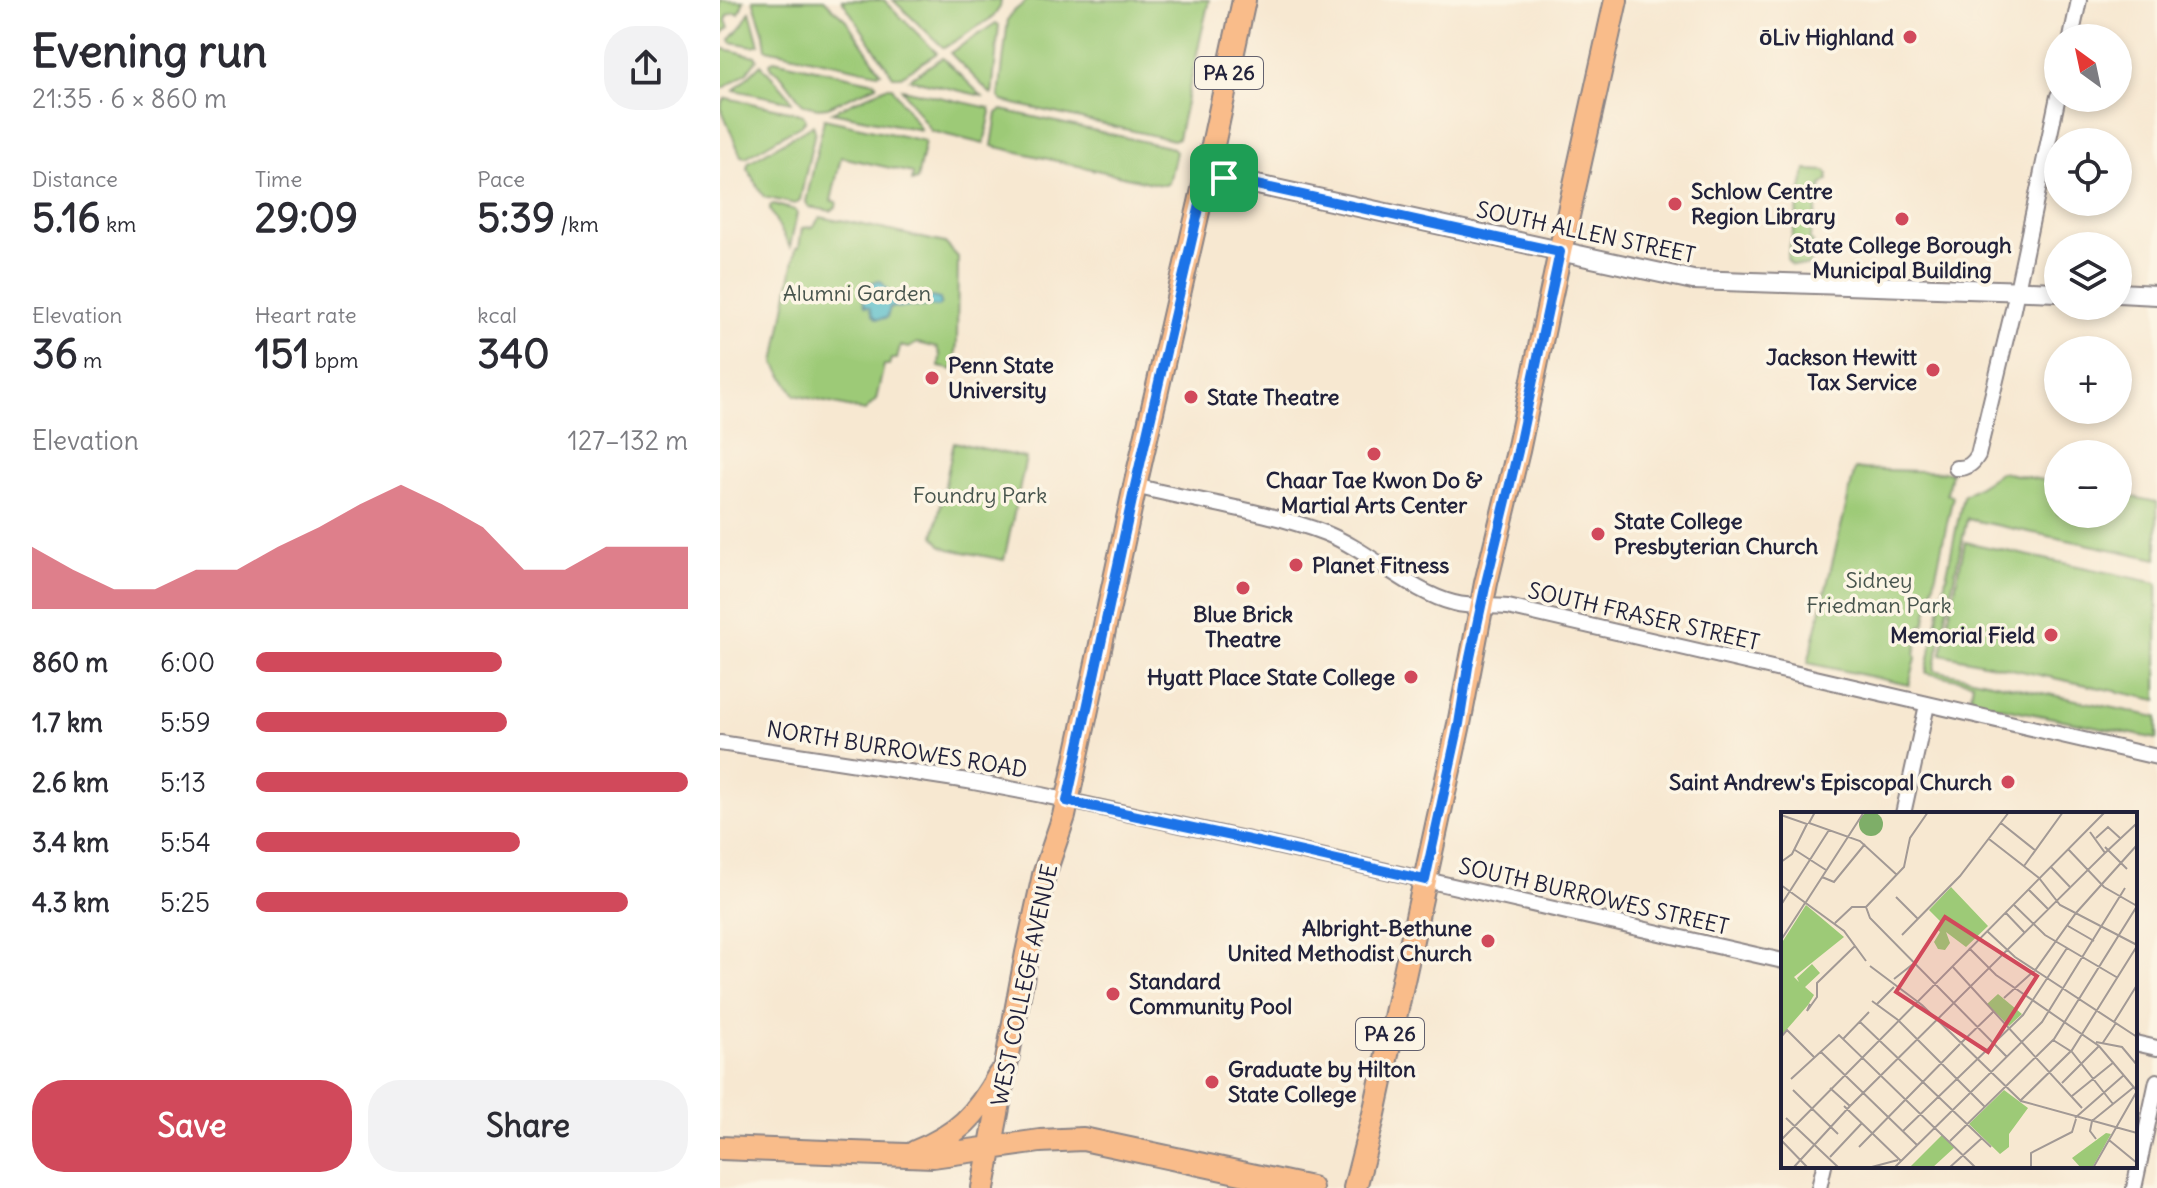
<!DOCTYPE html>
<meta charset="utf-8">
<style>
body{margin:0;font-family:Delius,sans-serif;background:#f2f2f3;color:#2b2b33;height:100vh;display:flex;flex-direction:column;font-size:30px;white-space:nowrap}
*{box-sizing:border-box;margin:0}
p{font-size:26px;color:#7c7c81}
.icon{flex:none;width:44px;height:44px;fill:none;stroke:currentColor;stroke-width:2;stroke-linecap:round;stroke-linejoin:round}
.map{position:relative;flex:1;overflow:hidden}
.side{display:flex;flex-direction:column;background:#fff;width:720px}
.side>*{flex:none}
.needle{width:52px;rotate:327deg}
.buttons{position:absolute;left:1324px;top:24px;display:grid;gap:16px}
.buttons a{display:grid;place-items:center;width:88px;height:88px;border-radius:50%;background:#fff;box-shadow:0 4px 12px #0003;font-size:40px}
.pin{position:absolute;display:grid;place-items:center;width:68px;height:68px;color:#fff;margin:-34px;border-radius:16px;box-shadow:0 4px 12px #0006}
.round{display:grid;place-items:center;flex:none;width:84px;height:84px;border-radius:32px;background:#f2f2f3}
.overview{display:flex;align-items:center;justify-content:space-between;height:136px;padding:0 32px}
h1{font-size:44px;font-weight:800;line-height:60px}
.metrics{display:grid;grid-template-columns:repeat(3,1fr);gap:12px;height:136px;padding:8px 32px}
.metrics div{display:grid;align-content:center}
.metrics b{font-size:40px;font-weight:800}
.metrics small{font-size:22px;font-weight:400}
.metrics p{font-size:22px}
.chart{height:224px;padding:16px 32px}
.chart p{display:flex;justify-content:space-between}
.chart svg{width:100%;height:144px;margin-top:8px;fill:#d1495b;opacity:.7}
.action{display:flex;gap:16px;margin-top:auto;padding:16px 32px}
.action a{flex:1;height:92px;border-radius:32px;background:#d1495b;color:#fff;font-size:32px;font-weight:800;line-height:92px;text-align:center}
.action a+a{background:#f2f2f3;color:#2b2b33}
ul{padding:0 32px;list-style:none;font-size:26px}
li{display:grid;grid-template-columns:128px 96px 1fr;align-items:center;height:60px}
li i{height:20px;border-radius:10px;background:#d1495b}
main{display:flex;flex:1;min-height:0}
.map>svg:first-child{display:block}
</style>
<main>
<section class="side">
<div class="overview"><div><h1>Evening run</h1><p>21:35 · 6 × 860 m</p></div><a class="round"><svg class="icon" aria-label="share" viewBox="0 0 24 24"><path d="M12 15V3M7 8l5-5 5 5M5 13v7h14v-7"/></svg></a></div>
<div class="metrics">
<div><p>Distance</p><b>5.16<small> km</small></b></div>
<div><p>Time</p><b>29:09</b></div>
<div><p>Pace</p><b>5:39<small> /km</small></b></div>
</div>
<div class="metrics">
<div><p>Elevation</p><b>36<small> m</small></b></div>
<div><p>Heart rate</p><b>151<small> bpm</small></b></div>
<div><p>kcal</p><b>340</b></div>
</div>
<div class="chart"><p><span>Elevation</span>127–132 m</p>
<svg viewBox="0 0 160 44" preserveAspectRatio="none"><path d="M0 44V25L10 32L20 38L30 38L40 32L50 32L60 25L70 19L80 12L90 6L100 12L110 19L120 32L130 32L140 25L150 25L160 25V44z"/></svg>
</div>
<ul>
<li><b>860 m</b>6:00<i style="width:57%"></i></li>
<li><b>1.7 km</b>5:59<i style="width:58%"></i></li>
<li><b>2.6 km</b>5:13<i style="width:100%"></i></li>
<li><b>3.4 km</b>5:54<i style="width:61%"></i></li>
<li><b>4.3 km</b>5:25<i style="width:86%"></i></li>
</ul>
<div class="action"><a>Save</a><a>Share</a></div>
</section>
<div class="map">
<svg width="1437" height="1188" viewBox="0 0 1437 1188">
<rect width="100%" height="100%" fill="#fcf5e5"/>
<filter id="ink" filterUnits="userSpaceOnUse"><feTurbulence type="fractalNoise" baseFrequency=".0125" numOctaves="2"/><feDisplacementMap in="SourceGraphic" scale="16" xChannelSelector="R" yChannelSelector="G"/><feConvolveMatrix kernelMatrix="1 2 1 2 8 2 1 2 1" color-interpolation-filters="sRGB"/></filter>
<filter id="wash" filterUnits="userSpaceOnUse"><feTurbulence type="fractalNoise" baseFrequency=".006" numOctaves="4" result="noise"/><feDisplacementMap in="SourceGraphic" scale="32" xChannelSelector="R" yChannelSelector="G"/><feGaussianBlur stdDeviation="1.8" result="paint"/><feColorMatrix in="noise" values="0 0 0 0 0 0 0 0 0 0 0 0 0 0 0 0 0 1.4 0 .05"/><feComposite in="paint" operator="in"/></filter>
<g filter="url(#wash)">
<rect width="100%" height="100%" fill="#f7e8d1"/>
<path fill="#9dca77" stroke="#607659" stroke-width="2" d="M0 0 24 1 19 13 14 12 8 15 6 21 9 27 0 36Z
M33 0H104L126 20 161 72 158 73 46 49 44 34Z
M122 0H164L217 53 181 76H173Z
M173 0H281L280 7 273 17 224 48Z
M308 0H489L458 138 453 140 282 101 279 97 288 19 293 12Z
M30 11 39 44 33 46 11 42 10 39 22 25Z
M276 23 279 25 272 95 230 53Z
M0 48 35 56 37 59 27 72 4 88 0 87Z
M222 58 224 59 262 96 189 79Z
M54 60 155 82 157 85 108 107 98 108 83 104 62 76 51 68 50 62Z
M41 64C50 78 65 86 72 102L14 90Z
M166 87H172L201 130 112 112Z
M182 89 270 108 271 112 264 144 211 131Z
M6 98 74 112 83 115 86 120 82 124 26 157 21 156 1 108 2 102Z
M282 110 453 148 456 152 449 183 445 185H441L272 146 277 113Z
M104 119 205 141 197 180 192 182 193 173 121 157 111 201 117 202 116 207 111 211 89 207 86 202Z
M93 125 95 131 80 200 75 204 44 197 27 168 29 162Z
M1086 170 1106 171 1108 174V180L1102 185 1090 237V241L1093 242 1090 257 1092 260 1087 266 1072 265 1067 259Z
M53 204 75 210 77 213 70 247 50 210V206Z
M100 217 119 221 121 220 225 243 238 257 237 343 234 370 219 367 220 355 217 348 197 343 189 348 180 346 177 359H171L169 365H164L156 400 145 411 75 395 55 363 76 248 79 247 82 228 93 227Z
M234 442 306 458 284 560 229 549 221 545 214 536Z
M1135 469 1231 472 1227 494 1233 496 1205 624 1201 626 1195 654 1196 658 1189 685 1088 663Z
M1281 472 1338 483V514H1398V494L1437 502V559L1247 519 1214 670 1437 717V739L1250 701 1253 682 1206 673 1243 496Z
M1245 542 1437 583V700L1221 654Z"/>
<path fill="#4dbac8" stroke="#386e82" stroke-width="2" d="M161 281 169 292 172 302 190 303 212 297 220 299 221 304 218 307C202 304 187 309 170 307L167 318 157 319 153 315 150 307 145 306 143 299 147 298 145 291 153 282Z"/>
</g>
<g filter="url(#ink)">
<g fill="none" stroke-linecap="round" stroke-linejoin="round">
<g stroke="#8c8586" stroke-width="18">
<path id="minor" d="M1351 38 1359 0
M1236 468C1247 469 1253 464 1258 455L1293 309 1338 96
M415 486C478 502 544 510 605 533 649 550 690 592 734 603 751 608 770 605 788 607 1005 656 1220 708 1437 757
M0 743 248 781 322 795 530 840 1063 961
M1183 814 1207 705
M1415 1043 1437 1048
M1099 1188 1104 1166
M1414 1188 1437 1081"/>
</g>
<g stroke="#8c8586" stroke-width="22">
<path id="tertiary" d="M487 174 973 280 1338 292
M1398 293 1437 295"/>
</g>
<g stroke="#8c8586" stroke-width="26">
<path id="primary" d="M0 1148 213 1156 320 1141 363 1139 591 1188
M195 1152C238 1135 257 1115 279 1075
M263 1188 307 953 324 875 344 816 415 486 490 159 524 0
M635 1188 654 1114 739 724 766 583 798 451 840 252 896 0"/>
</g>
<use href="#minor" stroke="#fff" stroke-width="14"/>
<use href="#tertiary" stroke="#fff" stroke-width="18"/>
<use href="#primary" stroke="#f9bc8a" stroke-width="22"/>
</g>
</g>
<g fill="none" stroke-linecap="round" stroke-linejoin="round" filter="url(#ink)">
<g stroke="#fff" stroke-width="16">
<path id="route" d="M487 174 840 252 798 451 766 583 748 667 739 724 705 880 530 840 347 801 415 486Z"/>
</g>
<use href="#route" stroke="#1a73e8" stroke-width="10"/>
</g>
<g fill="#d1495b" stroke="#fcf5e5" stroke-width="3">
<circle cx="1190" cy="37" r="8"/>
<circle cx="955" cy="204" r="8"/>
<circle cx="1182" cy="219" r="8"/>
<circle cx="1213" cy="370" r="8"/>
<circle cx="212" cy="378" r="8"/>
<circle cx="471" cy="397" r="8"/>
<circle cx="654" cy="454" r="8"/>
<circle cx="878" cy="534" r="8"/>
<circle cx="576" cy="565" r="8"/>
<circle cx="523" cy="588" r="8"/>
<circle cx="1331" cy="635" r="8"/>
<circle cx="691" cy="677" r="8"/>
<circle cx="1288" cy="782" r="8"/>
<circle cx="768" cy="941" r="8"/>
<circle cx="393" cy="994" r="8"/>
<circle cx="492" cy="1082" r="8"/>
</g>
<g text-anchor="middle" stroke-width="7" stroke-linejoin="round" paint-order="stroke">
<g fill="#fcf5e5" stroke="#63616e" stroke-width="2">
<rect x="475" y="57" width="68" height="32" rx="6"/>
<rect x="636" y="1018" width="68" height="32" rx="6"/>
</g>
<g font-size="20" font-weight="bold" fill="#22223b">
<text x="509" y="80">PA 26</text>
<text x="670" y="1041">PA 26</text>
</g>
<g font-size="22" font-weight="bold" fill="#22223b" stroke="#fcf5e5" text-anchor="start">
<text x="1174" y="45" text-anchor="end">ōLiv Highland</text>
<text x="971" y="199">Schlow Centre<tspan x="971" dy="25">Region Library</tspan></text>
<text x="1182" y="253" text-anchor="middle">State College Borough<tspan x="1182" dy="25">Municipal Building</tspan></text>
<text x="1197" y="365" text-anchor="end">Jackson Hewitt<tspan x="1197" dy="25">Tax Service</tspan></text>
<text x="228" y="373">Penn State<tspan x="228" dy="25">University</tspan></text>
<text x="487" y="405">State Theatre</text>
<text x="654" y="488" text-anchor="middle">Chaar Tae Kwon Do &amp;<tspan x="654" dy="25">Martial Arts Center</tspan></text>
<text x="894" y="529">State College<tspan x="894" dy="25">Presbyterian Church</tspan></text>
<text x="592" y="573">Planet Fitness</text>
<text x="523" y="622" text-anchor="middle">Blue Brick<tspan x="523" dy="25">Theatre</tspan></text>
<text x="1315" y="643" text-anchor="end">Memorial Field</text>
<text x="675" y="685" text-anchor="end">Hyatt Place State College</text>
<text x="1272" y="790" text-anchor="end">Saint Andrew's Episcopal Church</text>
<text x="752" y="936" text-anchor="end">Albright-Bethune<tspan x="752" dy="25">United Methodist Church</tspan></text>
<text x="409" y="989">Standard<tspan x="409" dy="25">Community Pool</tspan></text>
<text x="508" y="1077">Graduate by Hilton<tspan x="508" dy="25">State College</tspan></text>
</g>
<g font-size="22" fill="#22223b" stroke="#fcf5e5">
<text transform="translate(866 232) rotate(12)" y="8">SOUTH ALLEN STREET</text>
<text transform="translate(924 616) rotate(13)" y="8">SOUTH FRASER STREET</text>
<text transform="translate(177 749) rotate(9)" y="8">NORTH BURROWES ROAD</text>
<text transform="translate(874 896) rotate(13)" y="8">SOUTH BURROWES STREET</text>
<text transform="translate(304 985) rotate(-78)" y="8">WEST COLLEGE AVENUE</text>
</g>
<g font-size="22" fill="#47544d" stroke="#fcf5e5">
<text x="137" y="301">Alumni Garden</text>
<text x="260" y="503">Foundry Park</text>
<text x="1159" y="588">Sidney<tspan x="1159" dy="25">Friedman Park</tspan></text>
</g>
</g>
<g transform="translate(1061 812)">
<rect width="356" height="356" fill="#f7e8d1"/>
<path d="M170 75 207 114 185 135 165 120 169 131 164 138 157 137 153 130 159 120 155 116 161 111 148 98ZM25 93 63 125 13 165 18 170 16 166 31 152 39 161 24 175 33 183 27 193 0 224V132ZM217 182 241 202 228 214 206 192ZM223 278 247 296 228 322V335L219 342 188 312ZM325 321 330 322 311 356H300L291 346ZM161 323 174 335 151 356H128Z" fill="#9dca77"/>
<path d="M78 12a12 12 0 1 1 24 0a12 12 0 1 1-24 0Z" fill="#7eae68"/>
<path fill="none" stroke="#a29995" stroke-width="2" d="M34 0 28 11 79 29 116 63M0 3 26 12 11 42 0 50M220 11 255 39M315 26 327 15 339 26M208 27 258 66 279 93 356 133M324 35 346 57M14 38 45 58M324 41 355 12M243 54 282 0M270 55 289 75M41 65 53 70 84 32M0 73 63 119 85 149M247 77 267 97M115 85 137 107M25 90 83 0M232 92 264 123 337 166M0 93 48 18M85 95 89 106 226 245M85 95 123 55 129 26 147 0M224 100 243 120M54 111 71 95H85M287 114 313 129M206 119 234 145 356 225M121 123 179 64 228 0M0 128 24 91M188 136 215 163 318 234 356 279M89 154 141 193 240 289 356 321M171 154 301 296M113 167 132 152M223 186 255 157 295 101 356 33M91 189 117 208 204 295M29 192 26 199 36 185V171L74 134M96 192 113 175M78 209 210 335M333 210 356 173M0 225 6 218 34 246M62 227 88 200M272 228 291 240 332 292M315 230 341 235 356 253M180 231 212 200M321 232 335 211M40 240 136 333M10 267 58 223 195 356M281 271 318 234M49 276 69 294 324 41 309 20M12 278 57 322M291 284 333 250M239 289 291 238 356 134M63 294 120 349M5 306 58 356M294 306 343 263M122 319 242 203 286 136M315 327 309 319 311 309 353 275M0 328 27 356M0 328 324 0M328 328 356 351M169 329 273 227 356 94 323 75 287 37M78 335 179 232M49 345 81 311M12 356 69 294M87 356 117 348M113 356 261 210 344 76M168 356 201 326M250 356V341L291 320 295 307M312 356 356 279"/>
<path fill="#d1495b" fill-opacity="0.15" stroke="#d1495b" stroke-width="4" d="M164 105 256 164 207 240 115 180Z"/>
<rect width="356" height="356" fill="none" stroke="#22223b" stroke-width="4"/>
</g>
</svg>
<div class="buttons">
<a><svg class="needle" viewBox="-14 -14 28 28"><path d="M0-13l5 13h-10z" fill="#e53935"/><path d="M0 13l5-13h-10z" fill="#7c7c81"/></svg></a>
<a><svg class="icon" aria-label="locate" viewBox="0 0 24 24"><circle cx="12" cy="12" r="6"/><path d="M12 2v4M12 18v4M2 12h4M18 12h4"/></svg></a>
<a><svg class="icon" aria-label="layers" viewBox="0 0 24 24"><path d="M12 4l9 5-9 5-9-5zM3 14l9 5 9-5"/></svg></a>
<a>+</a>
<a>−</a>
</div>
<div class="pin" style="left:504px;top:178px;background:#1e9e55"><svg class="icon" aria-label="arrive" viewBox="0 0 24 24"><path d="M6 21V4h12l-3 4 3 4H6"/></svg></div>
</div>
</main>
